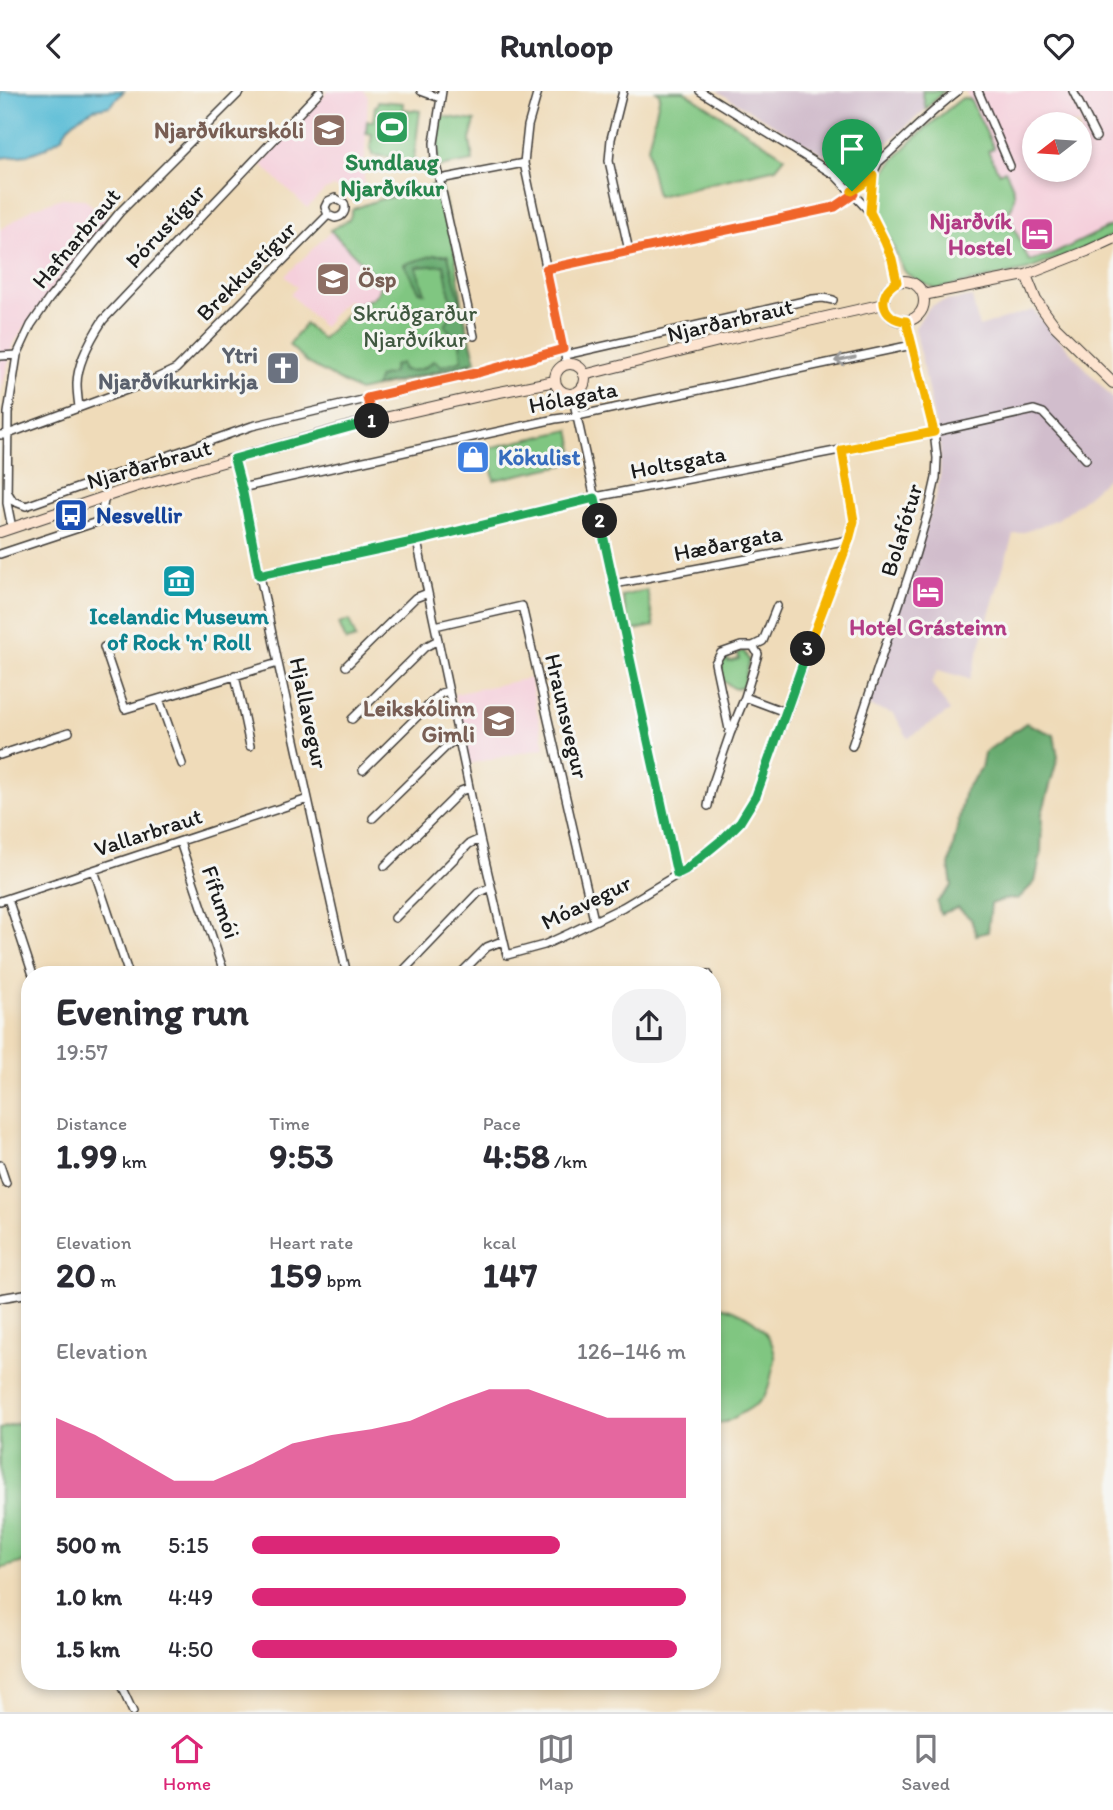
<!DOCTYPE html>
<meta charset="utf-8">
<style>
body{margin:0;font-family:Itim,sans-serif;background:#f2f2f3;color:#2b2b33;height:100vh;display:flex;flex-direction:column;font-size:26px;white-space:nowrap}
*{box-sizing:border-box;margin:0}
p{font-size:23px;color:#7c7c81}
.icon{flex:none;width:38px;height:38px;fill:none;stroke:currentColor;stroke-width:2;stroke-linecap:round;stroke-linejoin:round}
.map{position:relative;flex:1;overflow:hidden}
.side{position:absolute;left:21px;top:875px;width:700px;height:724px;display:flex;flex-direction:column;background:#fff;border-radius:28px;box-shadow:0 4px 10px #0003}
.side>*{flex:none}
.needle{width:46px;rotate:253deg}
.controls{position:absolute;left:1022px;top:21px;display:grid;gap:14px}
.controls a{display:grid;place-items:center;width:70px;height:70px;border-radius:50%;background:#fff;box-shadow:0 4px 10px #0003;font-size:35px}
.pin{position:absolute;display:grid;place-items:center;width:60px;height:60px;color:#fff;margin:-72px -30px;border-radius:50% 50% 50% 0;rotate:-45deg;box-shadow:0 0 7px #0007}
.pin .icon{rotate:45deg}
.km{position:absolute;width:35px;height:35px;margin:-18px;border-radius:50%;background:#222;color:#fff;font-size:19px;line-height:35px;text-align:center}
.round{display:grid;place-items:center;flex:none;width:74px;height:74px;border-radius:28px;background:#f2f2f3}
.summary{display:flex;align-items:center;justify-content:space-between;height:119px;padding:0 35px}
h1{font-size:38px;font-weight:700;line-height:52px}
.figures{display:grid;grid-template-columns:repeat(3,1fr);gap:10px;height:119px;padding:7px 35px}
.figures div{display:grid;align-content:center}
.figures b{font-size:35px;font-weight:700}
.figures small{font-size:19px;font-weight:400}
.figures p{font-size:19px}
.chart{height:196px;padding:14px 35px}
.chart p{display:flex;justify-content:space-between}
.chart svg{width:100%;height:126px;margin-top:7px;fill:#db2777;opacity:.7}
ul{padding:0 35px;list-style:none;font-size:23px}
li{display:grid;grid-template-columns:112px 84px 1fr;align-items:center;height:52px}
li i{height:18px;border-radius:9px;background:#db2777}
header{display:flex;justify-content:space-between;align-items:center;height:91px;padding:0 35px;background:#fff;font-size:32px;font-weight:700}
.tab-bar{display:flex;justify-content:space-around;align-items:center;height:98px;border-top:2px solid #e1e1e2;background:#fff;font-size:19px;color:#7c7c81}
.tab-bar a{display:grid;justify-items:center;gap:4px}
.tab-bar .on{color:#db2777}
.map>svg:first-child{display:block}
</style>
<header><svg class="icon" aria-label="back" viewBox="0 0 24 24"><path d="M15 5l-7 7 7 7"/></svg>Runloop<svg class="icon" aria-label="heart" viewBox="0 0 24 24"><path d="M12 20l-8-8c-3-5 5-10 8-4 3-6 11-1 8 4z"/></svg></header>
<div class="map">
<svg width="1113" height="1621" viewBox="0 0 1113 1621">
<rect width="100%" height="100%" fill="#f6f6f2"/>
<filter id="ink" filterUnits="userSpaceOnUse"><feTurbulence type="fractalNoise" baseFrequency=".0143" numOctaves="2"/><feDisplacementMap in="SourceGraphic" scale="14" xChannelSelector="R" yChannelSelector="G"/><feConvolveMatrix kernelMatrix="1 2 1 2 8 2 1 2 1" color-interpolation-filters="sRGB"/></filter>
<filter id="wash" filterUnits="userSpaceOnUse"><feTurbulence type="fractalNoise" baseFrequency=".00686" numOctaves="4" result="noise"/><feDisplacementMap in="SourceGraphic" scale="28" xChannelSelector="R" yChannelSelector="G"/><feGaussianBlur stdDeviation="1.57" result="paint"/><feColorMatrix in="noise" values="0 0 0 0 0 0 0 0 0 0 0 0 0 0 0 0 0 1.4 0 .05"/><feComposite in="paint" operator="in"/></filter>
<g filter="url(#wash)">
<rect width="100%" height="100%" fill="#efdbb9"/>
<path fill="#f5cfdb" fill-rule="evenodd" d="M328 0H364L368 5 364 87 367 101 355 104 348 99 333 96 325 99 307 117 261 73Z
M965 0H1113V134L1052 164 1029 171 1008 123 999 82 988 60 993 56 970 8ZM1034 33H1080V79H1034Z
M62 107 84 108 108 128 30 228 13 254 0 305V139L33 117Z
M331 140 377 187 380 196 375 206 356 214 347 209 329 227 330 229 323 236 290 203 297 196 285 185Z
M530 587 545 657 468 673 454 603Z"/>
<path fill="#d1bdcc" d="M717 0H922L926 18 865 72 848 75 833 69Z
M972 206 979 236 1033 219 1113 308V382L1077 414 1058 428 1027 440 1013 444 970 588 938 579 931 592 950 620 908 647 894 623 868 615 898 514 936 405 940 383V357L915 237 925 221 931 215 941 211Z"/>
<path fill="#80c681" stroke="#4e714e" stroke-width="2" d="M656 0H684L785 66 776 77 657 105 650 75 648 56 660 4Z
M922 0H944L926 18Z
M962 7 970 8 994 57 988 60 999 82 1005 79C1014 96 1019 106 1008 123L1029 170 1052 164 1113 134V144L1085 157 1027 179 936 198C927 194 915 189 907 183 900 177 893 154 889 145 884 135 876 126 874 116 864 83 939 26 962 7Z
M378 10 403 12V18L420 20 413 75 399 73 397 67 372 64V59L370 58 372 43 366 42 367 30H373L375 15H377Z
M441 25 475 30 470 49 473 70 439 76C435 58 436 43 441 25Z
M440 88 451 140 472 273 359 300 308 272 289 254 305 233 322 248 356 214 371 208 377 203 380 196 377 187 330 139 349 129 353 118 378 109 426 98Z
M570 339C573 355 578 363 564 374L494 389 488 357Z
M647 499 654 535 630 540 622 505Z
M349 529 356 547 346 550 339 533Z
M744 560 749 570 743 595 735 598 723 590C721 580 720 573 727 565L728 571 739 568 738 562Z
M712 1214C739 1216 772 1236 775 1265 776 1270 773 1276 772 1281 768 1304 763 1311 742 1322 730 1329 726 1333 712 1332Z
M30 1328V1469L0 1478V1338Z"/>
<path fill="#68ab6f" stroke="#426446" stroke-width="2" d="M435 164H448L476 270 375 296 379 286 392 282 394 275 401 272 403 279C416 281 425 279 434 269L442 275 462 269 460 252 445 235 453 220 444 174 416 176 425 202 419 200 404 173Z
M1026 632 1054 644 1058 666 1042 723 1041 763 1035 791 1018 808H1006L991 813 988 841 976 844 971 828 958 817 940 823 937 811 952 795 949 775 965 699 981 677 984 662Z"/>
<path fill="#58bcd6" stroke="#3a6c79" stroke-width="2" d="M0 0H124L110 15 94 18 78 27 68 36 61 47 43 58 27 64 0 67Z"/>
</g>
<g filter="url(#ink)">
<g fill="none" stroke-linecap="round" stroke-linejoin="round">
<g stroke="#3c3934" stroke-width="10">
<path id="street" d="M421 0 440 7
M442 0 434 52 435 69 474 245
M538 0 528 35 524 72 567 274
M623 0 611 48 609 70 629 160
M700 0 835 84 870 121 885 151 892 168 897 191
M978 0 1010 75
M1073 0 1096 46
M831 79 850 82 865 80
M440 88 524 72
M852 100C860 81 867 82 881 69 907 46 930 21 958 0
M852 100 862 94 872 84
M870 121 872 84 878 72
M546 178 835 116 854 103
M565 264 813 208 823 207 833 209
M0 265 17 264
M572 303 677 783
M367 307 373 330
M79 316C78 308 77 301 77 293 77 273 92 246 103 229L320 0
M0 344 8 343 148 291 176 278 328 124 335 127C343 126 347 120 344 112L335 107 328 110 325 116 328 124
M234 368 243 402 278 572 347 884
M241 397 555 328 577 325 912 254
M8 402 13 410 26 415 252 335 481 281 563 258
M12 437 7 412 8 322 17 264 31 234 49 208 120 121 241 0
M417 450 480 748 507 864 544 854 570 842 623 816 685 779 724 747 740 731 756 705 849 449 854 430 842 359
M0 463 100 430 105 405
M259 484 417 450 595 406 934 341 1034 319 1043 322 1086 368
M614 493 849 449
M435 535 522 515 594 829
M741 555H753L758 563 745 606 730 643 715 572 721 562Z
M753 555 763 550 777 515
M104 556 125 618 278 572
M346 575 415 507 428 502
M235 584 250 655
M745 606 785 621
M159 608 182 673
M352 628 425 556 438 549
M852 655 914 468 929 418 936 387 937 367 934 341 906 230
M0 664 69 641
M363 679 441 602 449 600
M708 715 711 698 730 643
M373 727 450 652 459 649
M180 751 225 884
M385 775 461 700 469 697
M94 779 129 884
M8 808 33 884
M0 810 308 708
M395 827 469 753 480 748
M405 878 478 802 491 796
M459 884 487 856 502 850
M708 884V883
M0 1074 6 1092
M0 1207 30 1202
M119 1591 133 1621"/>
</g>
<g stroke="#3c3934" stroke-width="12">
<path id="secondary" d="M1026 184 1036 209 1055 235 1113 292
M884 210a20 20 0 1 1 40 0a20 20 0 1 1-40 0Z
M923 204 1026 184 1087 160 1113 148
M555 288a15 15 0 1 1 30 0a15 15 0 1 1-30 0Z
M584 284 719 250 884 213
M0 441 134 396 354 334 484 304 555 290"/>
</g>
<use href="#street" stroke="#fff" stroke-width="7"/>
<use href="#secondary" stroke="#fde4d0" stroke-width="10"/>
</g>
<defs><path id="oneway-shaft" d="M-6 0H5M1.5-3L5.5 0L1.5 3" fill="none" stroke-width="1.6" stroke-linecap="round" stroke-linejoin="round" transform="scale(1.75)"/></defs>
<use stroke="#999" href="#oneway-shaft" transform="translate(845 268) rotate(168)"/>
</g>
<g fill="none" stroke-linecap="round" stroke-linejoin="round" filter="url(#ink)">
<g stroke="#fff" stroke-width="14">
<path id="split-1" d="M372 330H373L367 307 481 281 563 258 546 178 835 116 854 103 852 100"/>
</g>
<g stroke="#fff" stroke-width="14">
<path id="split-2" d="M372 330 234 368 243 402 259 484 417 450 595 407 600 430"/>
</g>
<g stroke="#fff" stroke-width="14">
<path id="split-3" d="M600 430 677 783 685 779 724 747 740 731 756 705 808 558"/>
</g>
<g stroke="#fff" stroke-width="14">
<path id="split-4" d="M808 558 849 449 854 430 842 359 934 341 906 230C881 229 876 202 897 191L892 168 885 151 870 121 873 84 862 94 852 100"/>
</g>
<use href="#split-1" stroke="#f0652b" stroke-width="9"/>
<use href="#split-2" stroke="#22a559" stroke-width="9"/>
<use href="#split-3" stroke="#22a559" stroke-width="9"/>
<use href="#split-4" stroke="#f5b400" stroke-width="9"/>
</g>
<defs>
<g id="stadium-square" transform="scale(1.75)"><rect x="-9" y="-9" width="18" height="18" rx="4" fill="#2e9e5b" stroke="#f6f6f2"/><path d="M0-5a6.5 5 0 1 0 0 10a6.5 5 0 1 0 0-10ZM-3.5-1.8h7v3.6h-7Z" fill="#fff"/></g>
<g id="school-square" transform="scale(1.75)"><rect x="-9" y="-9" width="18" height="18" rx="4" fill="#8d6e63" stroke="#f6f6f2"/><path d="M0-5L7-2L0 1L-7-2ZM-4 1L0 2.5L4 1V4Q0 6-4 4Z" fill="#fff"/></g>
<g id="hotel-square" transform="scale(1.75)"><rect x="-9" y="-9" width="18" height="18" rx="4" fill="#d1479c" stroke="#f6f6f2"/><path d="M-6-4.5h1.5V1H6V5H4.5V3h-9V5H-6ZM-4 0a1.8 1.8 0 1 1 3.6 0ZM.5 0V-2.5h3Q6-2.5 6 0Z" fill="#fff"/></g>
<g id="church-square" transform="scale(1.75)"><rect x="-9" y="-9" width="18" height="18" rx="4" fill="#6b7280" stroke="#f6f6f2"/><path d="M-1.2-6h2.4v3.5h3.3v2.4h-3.3V6h-2.4V-.1h-3.3v-2.4h3.3Z" fill="#fff"/></g>
<g id="shop-square" transform="scale(1.75)"><rect x="-9" y="-9" width="18" height="18" rx="4" fill="#3f7fe0" stroke="#f6f6f2"/><path d="M-5-2.5h2.3a2.7 3.5 0 0 1 5.4 0H5L5.5 6h-11ZM-1.5-2.5h3a1.5 2.3 0 0 0-3 0Z" fill="#fff"/></g>
<g id="bus-square" transform="scale(1.75)"><rect x="-9" y="-9" width="18" height="18" rx="4" fill="#1a4fb4" stroke="#f6f6f2"/><path d="M-5-6H5V4H4V6H2V4H-2V6H-4V4H-5ZM-3.5-4V0h7V-4ZM-3.5 1.2v1.5H-2V1.2ZM2 1.2v1.5H3.5V1.2Z" fill="#fff"/></g>
<g id="museum-square" transform="scale(1.75)"><rect x="-9" y="-9" width="18" height="18" rx="4" fill="#0f9aa8" stroke="#f6f6f2"/><path d="M0-6L6-3V-2H-6V-3ZM-5-1h2V3h-2ZM-1-1h2V3h-2ZM3-1h2V3H3ZM-6 4H6V6H-6Z" fill="#fff"/></g>
</defs>
<g fill-rule="evenodd">
<use href="#stadium-square" x="392" y="36"/>
<use href="#school-square" x="329" y="39"/>
<use href="#hotel-square" x="1037" y="143"/>
<use href="#school-square" x="333" y="188"/>
<use href="#church-square" x="283" y="277"/>
<use href="#shop-square" x="473" y="366"/>
<use href="#bus-square" x="71" y="424"/>
<use href="#museum-square" x="179" y="490"/>
<use href="#hotel-square" x="928" y="501"/>
<use href="#school-square" x="499" y="630"/>
</g>
<g text-anchor="middle" stroke-width="6" stroke-linejoin="round" paint-order="stroke">
<g font-size="23" font-weight="bold" fill="#785e54" stroke="#f6f6f2" text-anchor="end">
<text x="304" y="47">Njarðvíkurskóli</text>
<text x="358" y="196" text-anchor="start">Ösp</text>
<text x="475" y="625">Leikskólinn<tspan x="475" dy="26">Gimli</tspan></text>
</g>
<g font-size="23" font-weight="bold" fill="#27864d" stroke="#f6f6f2">
<text x="392" y="79">Sundlaug<tspan x="392" dy="26">Njarðvíkur</tspan></text>
</g>
<g font-size="23" font-weight="bold" fill="#b23c85" stroke="#f6f6f2" text-anchor="end">
<text x="1012" y="138">Njarðvík<tspan x="1012" dy="26">Hostel</tspan></text>
<text x="928" y="544" text-anchor="middle">Hotel Grásteinn</text>
</g>
<g font-size="23" fill="#1c1c1c" stroke="#f6f6f2">
<text transform="translate(165 135) rotate(-47)" y="8">Þórustígur</text>
<text transform="translate(76 147) rotate(-50)" y="8">Hafnarbraut</text>
<text transform="translate(246 180) rotate(-45)" y="8">Brekkustígur</text>
<text transform="translate(730 229) rotate(-13)" y="8">Njarðarbraut</text>
<text transform="translate(573 306) rotate(-11)" y="8">Hólagata</text>
<text transform="translate(678 371) rotate(-11)" y="8">Holtsgata</text>
<text transform="translate(149 373) rotate(-16)" y="8">Njarðarbraut</text>
<text transform="translate(901 439) rotate(-73)" y="8">Bolafótur</text>
<text transform="translate(728 452) rotate(-11)" y="8">Hæðargata</text>
<text transform="translate(309 622) rotate(78)" y="8">Hjallavegur</text>
<text transform="translate(567 625) rotate(77)" y="8">Hraunsvegur</text>
<text transform="translate(148 741) rotate(-18)" y="8">Vallarbraut</text>
<text transform="translate(221 811) rotate(71)" y="8">Fífumói</text>
<text transform="translate(586 811) rotate(-26)" y="8">Móavegur</text>
</g>
<g font-size="23" fill="#3f583f" stroke="#f6f6f2">
<text x="415" y="230">Skrúðgarður<tspan x="415" dy="26">Njarðvíkur</tspan></text>
</g>
<g font-size="23" font-weight="bold" fill="#5b616d" stroke="#f6f6f2" text-anchor="end">
<text x="258" y="272">Ytri<tspan x="258" dy="26">Njarðvíkurkirkja</tspan></text>
</g>
<g font-size="23" font-weight="bold" fill="#366cbe" stroke="#f6f6f2" text-anchor="start">
<text x="498" y="374">Kökulist</text>
</g>
<g font-size="23" font-weight="bold" fill="#164399" stroke="#f6f6f2" text-anchor="start">
<text x="96" y="432">Nesvellir</text>
</g>
<g font-size="23" font-weight="bold" fill="#0d838f" stroke="#f6f6f2">
<text x="179" y="533">Icelandic Museum<tspan x="179" dy="26">of Rock 'n' Roll</tspan></text>
</g>
</g>
</svg>
<div class="controls">
<a><svg class="needle" viewBox="-14 -14 28 28"><path d="M0-13l5 13h-10z" fill="#e53935"/><path d="M0 13l5-13h-10z" fill="#7c7c81"/></svg></a>
</div>
<div class="pin" style="left:852px;top:100px;background:#1e9e55"><svg class="icon" aria-label="arrive" viewBox="0 0 24 24"><path d="M6 21V4h12l-3 4 3 4H6"/></svg></div>
<b class="km" style="left:372px;top:330px">1</b>
<b class="km" style="left:600px;top:430px">2</b>
<b class="km" style="left:808px;top:558px">3</b>
<section class="side">
<div class="summary"><div><h1>Evening run</h1><p>19:57</p></div><a class="round"><svg class="icon" aria-label="share" viewBox="0 0 24 24"><path d="M12 15V3M7 8l5-5 5 5M5 13v7h14v-7"/></svg></a></div>
<div class="figures">
<div><p>Distance</p><b>1.99<small> km</small></b></div>
<div><p>Time</p><b>9:53</b></div>
<div><p>Pace</p><b>4:58<small> /km</small></b></div>
</div>
<div class="figures">
<div><p>Elevation</p><b>20<small> m</small></b></div>
<div><p>Heart rate</p><b>159<small> bpm</small></b></div>
<div><p>kcal</p><b>147</b></div>
</div>
<div class="chart"><p><span>Elevation</span>126–146 m</p>
<svg viewBox="0 0 160 44" preserveAspectRatio="none"><path d="M0 44V16L10 22L20 30L30 38L40 38L50 32L60 25L70 22L80 20L90 17L100 11L110 6L120 6L130 11L140 16L150 16L160 16V44z"/></svg>
</div>
<ul>
<li><b>500 m</b>5:15<i style="width:71%"></i></li>
<li><b>1.0 km</b>4:49<i style="width:100%"></i></li>
<li><b>1.5 km</b>4:50<i style="width:98%"></i></li>
</ul>
</section>
</div>
<nav class="tab-bar">
<a class="on"><svg class="icon" aria-label="home" viewBox="0 0 24 24"><path d="M3 11l9-7 9 7M6 9v11h12V9"/></svg>Home</a>
<a><svg class="icon" aria-label="map" viewBox="0 0 24 24"><path d="M3 6l6-2 6 2 6-2v14l-6 2-6-2-6 2zM9 4v14M15 6v14"/></svg>Map</a>
<a><svg class="icon" aria-label="saved" viewBox="0 0 24 24"><path d="M7 4h10v16l-5-4-5 4z"/></svg>Saved</a>
</nav>
